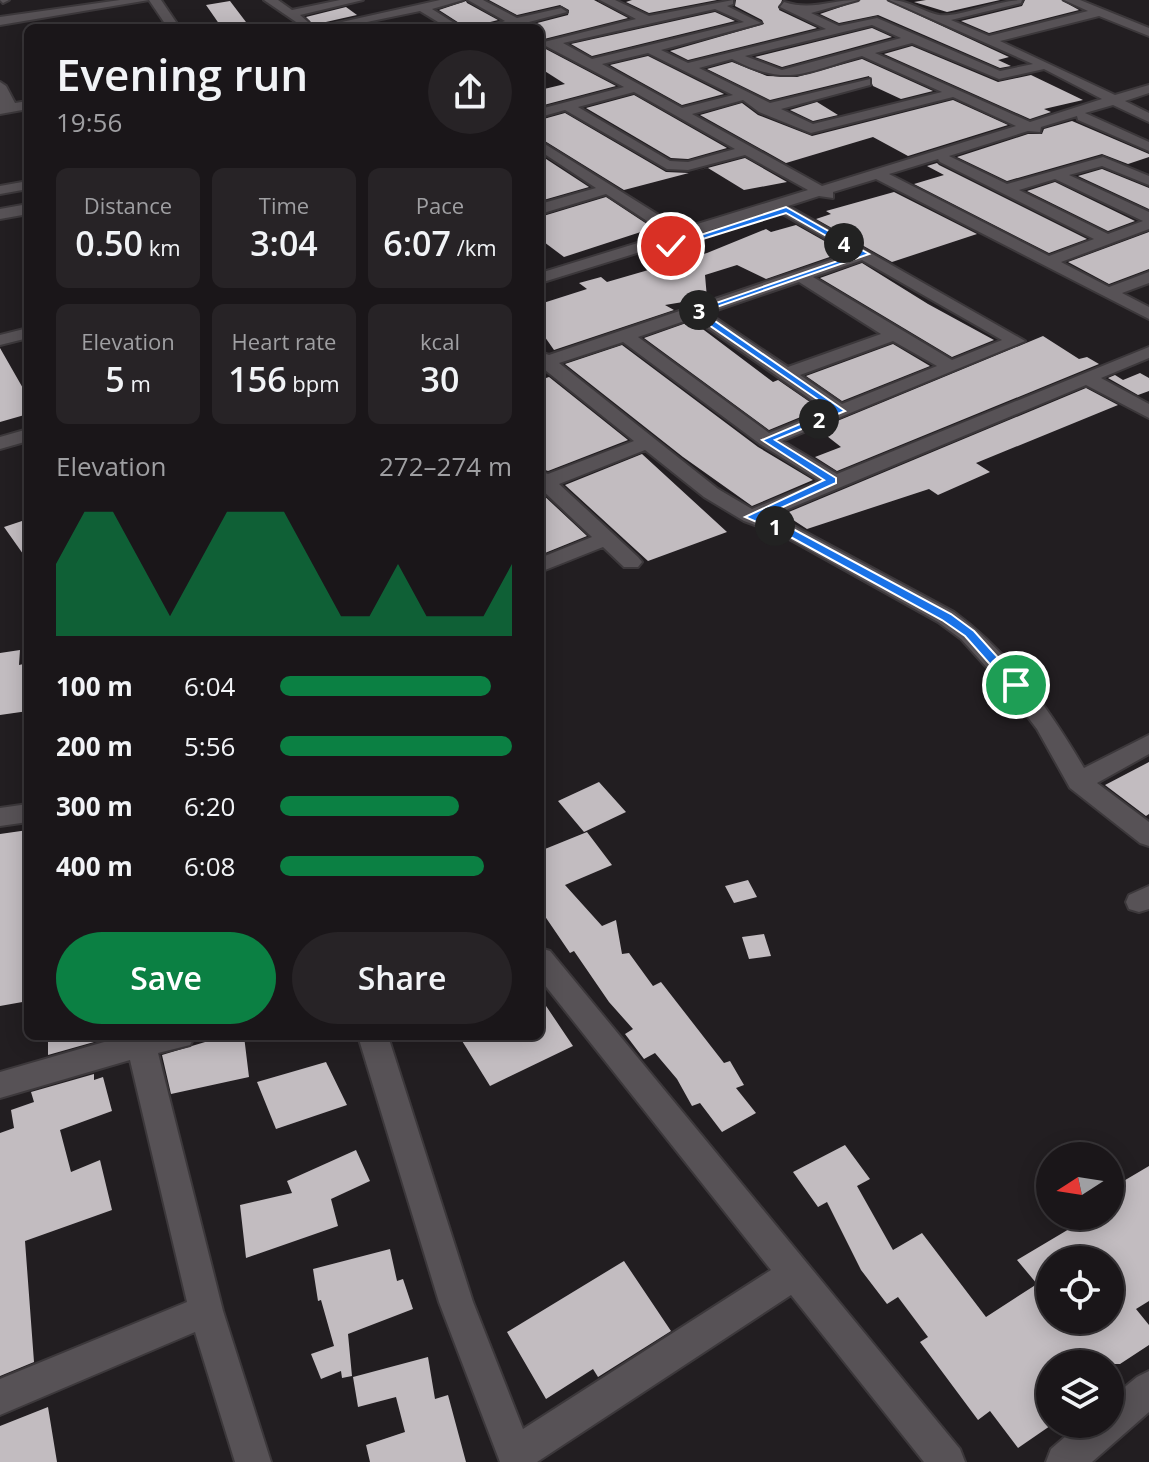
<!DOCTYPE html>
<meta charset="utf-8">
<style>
body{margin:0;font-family:"Open Sans",sans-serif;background:#272326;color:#f1f3f6;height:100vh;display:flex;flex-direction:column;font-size:30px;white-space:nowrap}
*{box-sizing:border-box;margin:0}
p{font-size:26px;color:#9f9fa2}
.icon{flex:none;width:44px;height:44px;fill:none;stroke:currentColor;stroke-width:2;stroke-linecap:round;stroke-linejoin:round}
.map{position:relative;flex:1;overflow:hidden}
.details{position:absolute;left:24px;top:24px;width:520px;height:1016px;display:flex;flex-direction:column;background:#1a1619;border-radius:12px;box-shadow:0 4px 20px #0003,0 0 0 2px #383538}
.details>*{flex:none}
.needle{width:52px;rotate:258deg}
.buttons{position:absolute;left:1036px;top:1142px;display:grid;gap:16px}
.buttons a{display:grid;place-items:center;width:88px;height:88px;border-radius:50%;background:#1a1619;box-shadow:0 4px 20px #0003,0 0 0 2px #383538;font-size:40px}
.pin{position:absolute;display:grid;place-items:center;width:68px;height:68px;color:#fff;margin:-34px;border:4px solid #fff;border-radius:50%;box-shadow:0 2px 8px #0007}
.km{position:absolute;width:40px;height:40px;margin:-20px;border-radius:50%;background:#222;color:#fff;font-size:22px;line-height:40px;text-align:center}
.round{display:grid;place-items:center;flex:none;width:84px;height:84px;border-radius:42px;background:#272326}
.summary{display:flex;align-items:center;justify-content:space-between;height:136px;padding:0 32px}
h1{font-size:44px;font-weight:600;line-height:60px}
.stats{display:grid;grid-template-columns:repeat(3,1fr);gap:12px;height:136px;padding:8px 32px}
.stats div{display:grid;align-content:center;border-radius:12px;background:#272326;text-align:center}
.stats b{font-size:34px;font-weight:600}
.stats small{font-size:22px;font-weight:400}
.stats p{font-size:22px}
.chart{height:224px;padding:16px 32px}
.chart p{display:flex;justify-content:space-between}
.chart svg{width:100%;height:144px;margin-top:8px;fill:#0b8043;opacity:.7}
.action{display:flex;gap:16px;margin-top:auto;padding:16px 32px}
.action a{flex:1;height:92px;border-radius:48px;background:#0b8043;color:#fff;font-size:32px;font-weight:600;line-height:92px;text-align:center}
.action a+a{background:#272326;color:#f1f3f6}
ul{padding:0 32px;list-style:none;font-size:26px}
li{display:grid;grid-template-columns:128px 96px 1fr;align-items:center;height:60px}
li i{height:20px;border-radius:10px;background:#0b8043}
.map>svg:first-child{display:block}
</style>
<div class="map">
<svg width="1149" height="1462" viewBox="0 0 1149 1462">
<rect width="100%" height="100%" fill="#221e21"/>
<path fill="#c2bcc0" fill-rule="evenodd" d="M489 0H594L628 18 540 40V28H518L568 15 569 10 560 5 517 15Z
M632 0H717L649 13 626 2Z
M736 0H782L779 10 817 28 688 60 670 51 764 24 762 20 735 6Z
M861 0H886L1009 57 998 60 1011 66 1000 68 878 15 839 23 820 14Z
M926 0H1000L947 12 914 2Z
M1025 0H1061L1079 10 989 33 961 21 1022 6Z
M230 1 249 26 222 28 206 5Z
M466 1 467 3 498 20 467 28 439 10Z
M346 7 357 15 308 26 311 22 306 17Z
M715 12 735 21 592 56 571 44Z
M872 28 892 37 782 67 755 57Z
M540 46 616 86 540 106V90L565 84 540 68Z
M912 46 998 82 1031 75 1083 100 1044 109 1051 112 1030 119 884 54Z
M648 56 724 94 682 105 610 65Z
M862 59 933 91 901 99 873 86 869 76 770 100 707 69 732 62 767 76 797 77Z
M634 95 727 148 688 159 671 158 586 108Z
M953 100 1008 125 908 156 873 137 786 163 700 115 742 103 758 115 812 136Z
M817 102 838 115 813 121 790 110Z
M565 113 666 172 689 173 745 158 787 182 744 190 708 168 624 190 540 138V120Z
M1072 121 1149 154V157L1128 164 1102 154 1007 181 957 157 1028 134H1042L1044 129Z
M540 155 589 187 540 201Z
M937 163 939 165 1087 239 1049 253 914 184 944 175 927 166Z
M1102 169 1149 188V209L1078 176Z
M1055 182 1135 221 1108 231 1027 191Z
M894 192 977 234 892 262 816 219 831 214 826 211Z
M606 197 653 228 564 257 540 239V217Z
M796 225 844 252 766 279 737 265 705 275 707 298 665 305 674 310 554 350 540 330V304L587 289 579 283 601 277 607 282 707 253 766 229 771 232Z
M1149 232V269L1109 284 1068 262Z
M862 263 928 304 994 340 952 357 820 278Z
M692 321 773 382 778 380 820 409 769 430 644 338Z
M1043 336 1079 359 1087 357 1099 364 837 471 815 457 841 447 818 429Z
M893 344 930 366 842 401 806 376Z
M622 345 758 447 813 480 752 506 683 457 565 364Z
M0 348 28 397V414L0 422Z
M1140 373 1149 378V391L1138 395 1108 378 1115 375 1123 380Z
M549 377 628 440 548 471 540 468V380Z
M1086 388 1118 405 976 463 990 472 938 495 929 489 807 529 784 514Z
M642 454 727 532 648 561 565 485Z
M540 492 587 536 540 555Z
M28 519V561L4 527Z
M20 650 19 665 28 663V711L0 715V653Z
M1149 762V814L1146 816 1105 785Z
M599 782 626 812 584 832 558 801Z
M28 830V1001L0 1006V834Z
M587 832 612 865 565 885 602 926 616 920 622 954 629 953 653 986 661 982 724 1063 730 1061 744 1085 736 1088 756 1113 722 1132 700 1103 692 1106 677 1079 655 1053 644 1059 625 1034 633 1029 609 1002 574 951 570 953 540 909V851Z
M748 880 757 897 734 903 725 886Z
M764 934 771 956 749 959 742 937Z
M540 997 573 1046 490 1086 459 1036H540Z
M48 1036H94V1042L48 1055Z
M225 1036H244L249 1077 171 1094 162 1055Z
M326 1062 347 1105 276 1129 257 1082Z
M94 1074V1080L103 1077 112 1111 60 1130 71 1172 100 1160 112 1210 25 1241 34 1362 0 1376V1133L14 1128 11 1110 34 1102 31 1092Z
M845 1145 870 1179 857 1186 893 1250 922 1233 986 1317 1037 1284 1017 1260 1091 1216H1110V1189L1149 1166V1301L1136 1309 1149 1325V1345L1120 1364H1050V1426L1018 1448 990 1411 978 1420 920 1342 928 1337 898 1297 887 1304 861 1270 827 1202 818 1207 793 1172ZM1050 1260H1110V1320H1050Z
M356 1150 370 1181 331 1199 338 1226 246 1258 240 1205 292 1193 287 1181Z
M390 1249 397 1281 403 1279 413 1309 348 1334 352 1376 342 1378 341 1371 321 1379 311 1354 334 1346 321 1300 318 1301 313 1269Z
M624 1261 671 1331 598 1377 593 1369 546 1399 507 1332Z
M428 1357 435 1399 448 1395 466 1462H370L366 1445 405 1432 396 1397 358 1407 353 1377Z
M48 1407 57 1462H0V1426Z"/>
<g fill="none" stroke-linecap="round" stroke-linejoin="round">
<g stroke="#3c383b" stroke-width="4">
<path id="minor" d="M0 0H9L3 3Z
M120 0H161L180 28H168L149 0 0 25V17Z
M264 0H278L292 10 340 0H363L300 15 308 22 302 26Z
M440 0H463L432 9 462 28H448L420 11 338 28H315Z
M468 0H483L517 18 561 8 567 12 506 28H484L505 21Z
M600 0H615L649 16 733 0V4L727 6 761 23 661 50 688 63 826 29 780 7 784 2C812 11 829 0 858 0L811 13 839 26 877 18 1000 71 1033 64 889 0C909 0 921 11 939 15 957 18 998 0 1022 0L1021 3 951 20 989 36 1088 11 1064 0H1080L1149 28V36L1099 16 1000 41 1115 95 1149 85V93L1125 101 1149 113V122L1113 105 1085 113 1149 142V151L1078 120 1077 116 1041 127 1040 132 1028 131 949 156 1007 184 1103 157 1149 176V185L1102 166 1069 175 1149 212V229L1061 262 1109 287 1149 272V283L1122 293 1149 307V319L876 179 833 192V198L819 196 788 206 1025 341 782 441 837 474 1149 347V358L1101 378 1149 404V418L1086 385 769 517 796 527 954 612C1010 653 1049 709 1084 768L1149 735V754L1097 783 1149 822V846L1140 843 1070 788 1037 729 1008 691 961 639 938 622 782 535 744 521 704 497 645 450 559 484 638 557 642 562 638 567H624L603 547 540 572V558L592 537 540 488V471L548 474 634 441 540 366V352L549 355 851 253 781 213 779 209 540 283V273L667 234 606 194 540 214V204L596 188 540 151V141L681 229 808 190 745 155 688 170 667 169 565 110 540 117V109L624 87 540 43 636 19ZM715 9 744 22 592 59 563 43ZM872 25 901 38 782 70 745 56ZM912 43 999 79 1044 69 1102 99 1030 122 875 53ZM648 53 733 95 682 108 602 64ZM862 56 942 92 813 124 781 109 870 85V79L770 103 699 68 732 59C788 88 805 72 862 56ZM634 92 735 149 688 162 670 161 578 107ZM953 97 1016 126 822 186 692 114 743 100 759 112 811 133ZM938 159 940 162 1094 239 1049 256 889 174ZM1055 179 1143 221 1108 234 1019 190ZM862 260 1002 340 952 360 813 277ZM799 282 881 334 788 367 708 313ZM693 318 826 410 769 433 638 337ZM893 341 937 366 842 404 800 375ZM623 342 760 444 820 481 752 509 718 489 559 363Z
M0 82 6 86 15 103 28 101V109L0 114Z
M28 181V189L0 194V186Z
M28 204V214L0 219V209Z
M28 328V338L0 345V335Z
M28 429V441L0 449V437Z
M28 804V822L0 826V808Z
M1149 886V909L1139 912 1129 909 1126 902 1129 895Z
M540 948 550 951 960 1449 965 1462H924L791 1295 537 1462H500L439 1302 358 1036H388L473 1302 523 1429 771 1270 540 979Z
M125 1036H195L190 1045 158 1053 223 1311 271 1462H235L195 1332 0 1415V1379L187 1302 130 1060 0 1098V1072Z
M1149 1371V1412L1092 1462H1046L1051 1449 1080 1424H1110V1399L1137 1377Z"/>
</g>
<use href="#minor" fill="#575256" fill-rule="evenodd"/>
</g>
<path fill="#1a73e8" stroke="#fff" stroke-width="2" d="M786 207 869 254 702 312 845 411 775 440 836 478V483L761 517 793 529 951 614 974 631 1020 682V688H1011L965 636 942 620 785 534 745 517 824 480 762 440 833 410 690 312 858 254 786 213 674 248 667 246Z"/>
</svg>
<div class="buttons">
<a><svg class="needle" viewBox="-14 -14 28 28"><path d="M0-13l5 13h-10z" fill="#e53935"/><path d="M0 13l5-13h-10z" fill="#9f9fa2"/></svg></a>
<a><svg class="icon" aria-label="locate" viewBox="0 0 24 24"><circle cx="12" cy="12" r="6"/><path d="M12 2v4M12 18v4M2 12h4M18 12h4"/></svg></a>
<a><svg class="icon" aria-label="layers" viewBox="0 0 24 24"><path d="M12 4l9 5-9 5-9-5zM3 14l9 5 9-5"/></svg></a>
</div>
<div class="pin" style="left:1016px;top:685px;background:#1e9e55"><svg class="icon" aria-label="arrive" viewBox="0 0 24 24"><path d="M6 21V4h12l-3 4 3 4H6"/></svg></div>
<div class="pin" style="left:671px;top:246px;background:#d93025"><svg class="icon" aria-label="check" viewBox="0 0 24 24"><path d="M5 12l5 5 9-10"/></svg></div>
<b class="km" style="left:775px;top:526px">1</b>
<b class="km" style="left:819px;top:419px">2</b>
<b class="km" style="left:699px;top:310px">3</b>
<b class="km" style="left:844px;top:243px">4</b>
<section class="details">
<div class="summary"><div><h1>Evening run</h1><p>19:56</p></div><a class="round"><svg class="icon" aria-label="share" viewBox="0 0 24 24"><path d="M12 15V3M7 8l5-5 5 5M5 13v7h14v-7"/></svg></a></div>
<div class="stats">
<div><p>Distance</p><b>0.50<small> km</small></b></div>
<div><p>Time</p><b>3:04</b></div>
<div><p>Pace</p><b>6:07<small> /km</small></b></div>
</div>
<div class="stats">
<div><p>Elevation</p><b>5<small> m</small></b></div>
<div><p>Heart rate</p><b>156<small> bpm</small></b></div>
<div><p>kcal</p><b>30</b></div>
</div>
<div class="chart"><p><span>Elevation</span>272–274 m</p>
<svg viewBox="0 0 160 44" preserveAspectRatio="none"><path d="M0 44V22L10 6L20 6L30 22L40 38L50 22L60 6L70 6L80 6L90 22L100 38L110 38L120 22L130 38L140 38L150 38L160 22V44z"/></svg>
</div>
<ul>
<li><b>100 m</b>6:04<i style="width:91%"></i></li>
<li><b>200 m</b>5:56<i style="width:100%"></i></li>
<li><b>300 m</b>6:20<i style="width:77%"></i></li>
<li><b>400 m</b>6:08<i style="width:88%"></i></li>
</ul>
<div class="action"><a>Save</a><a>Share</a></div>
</section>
</div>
